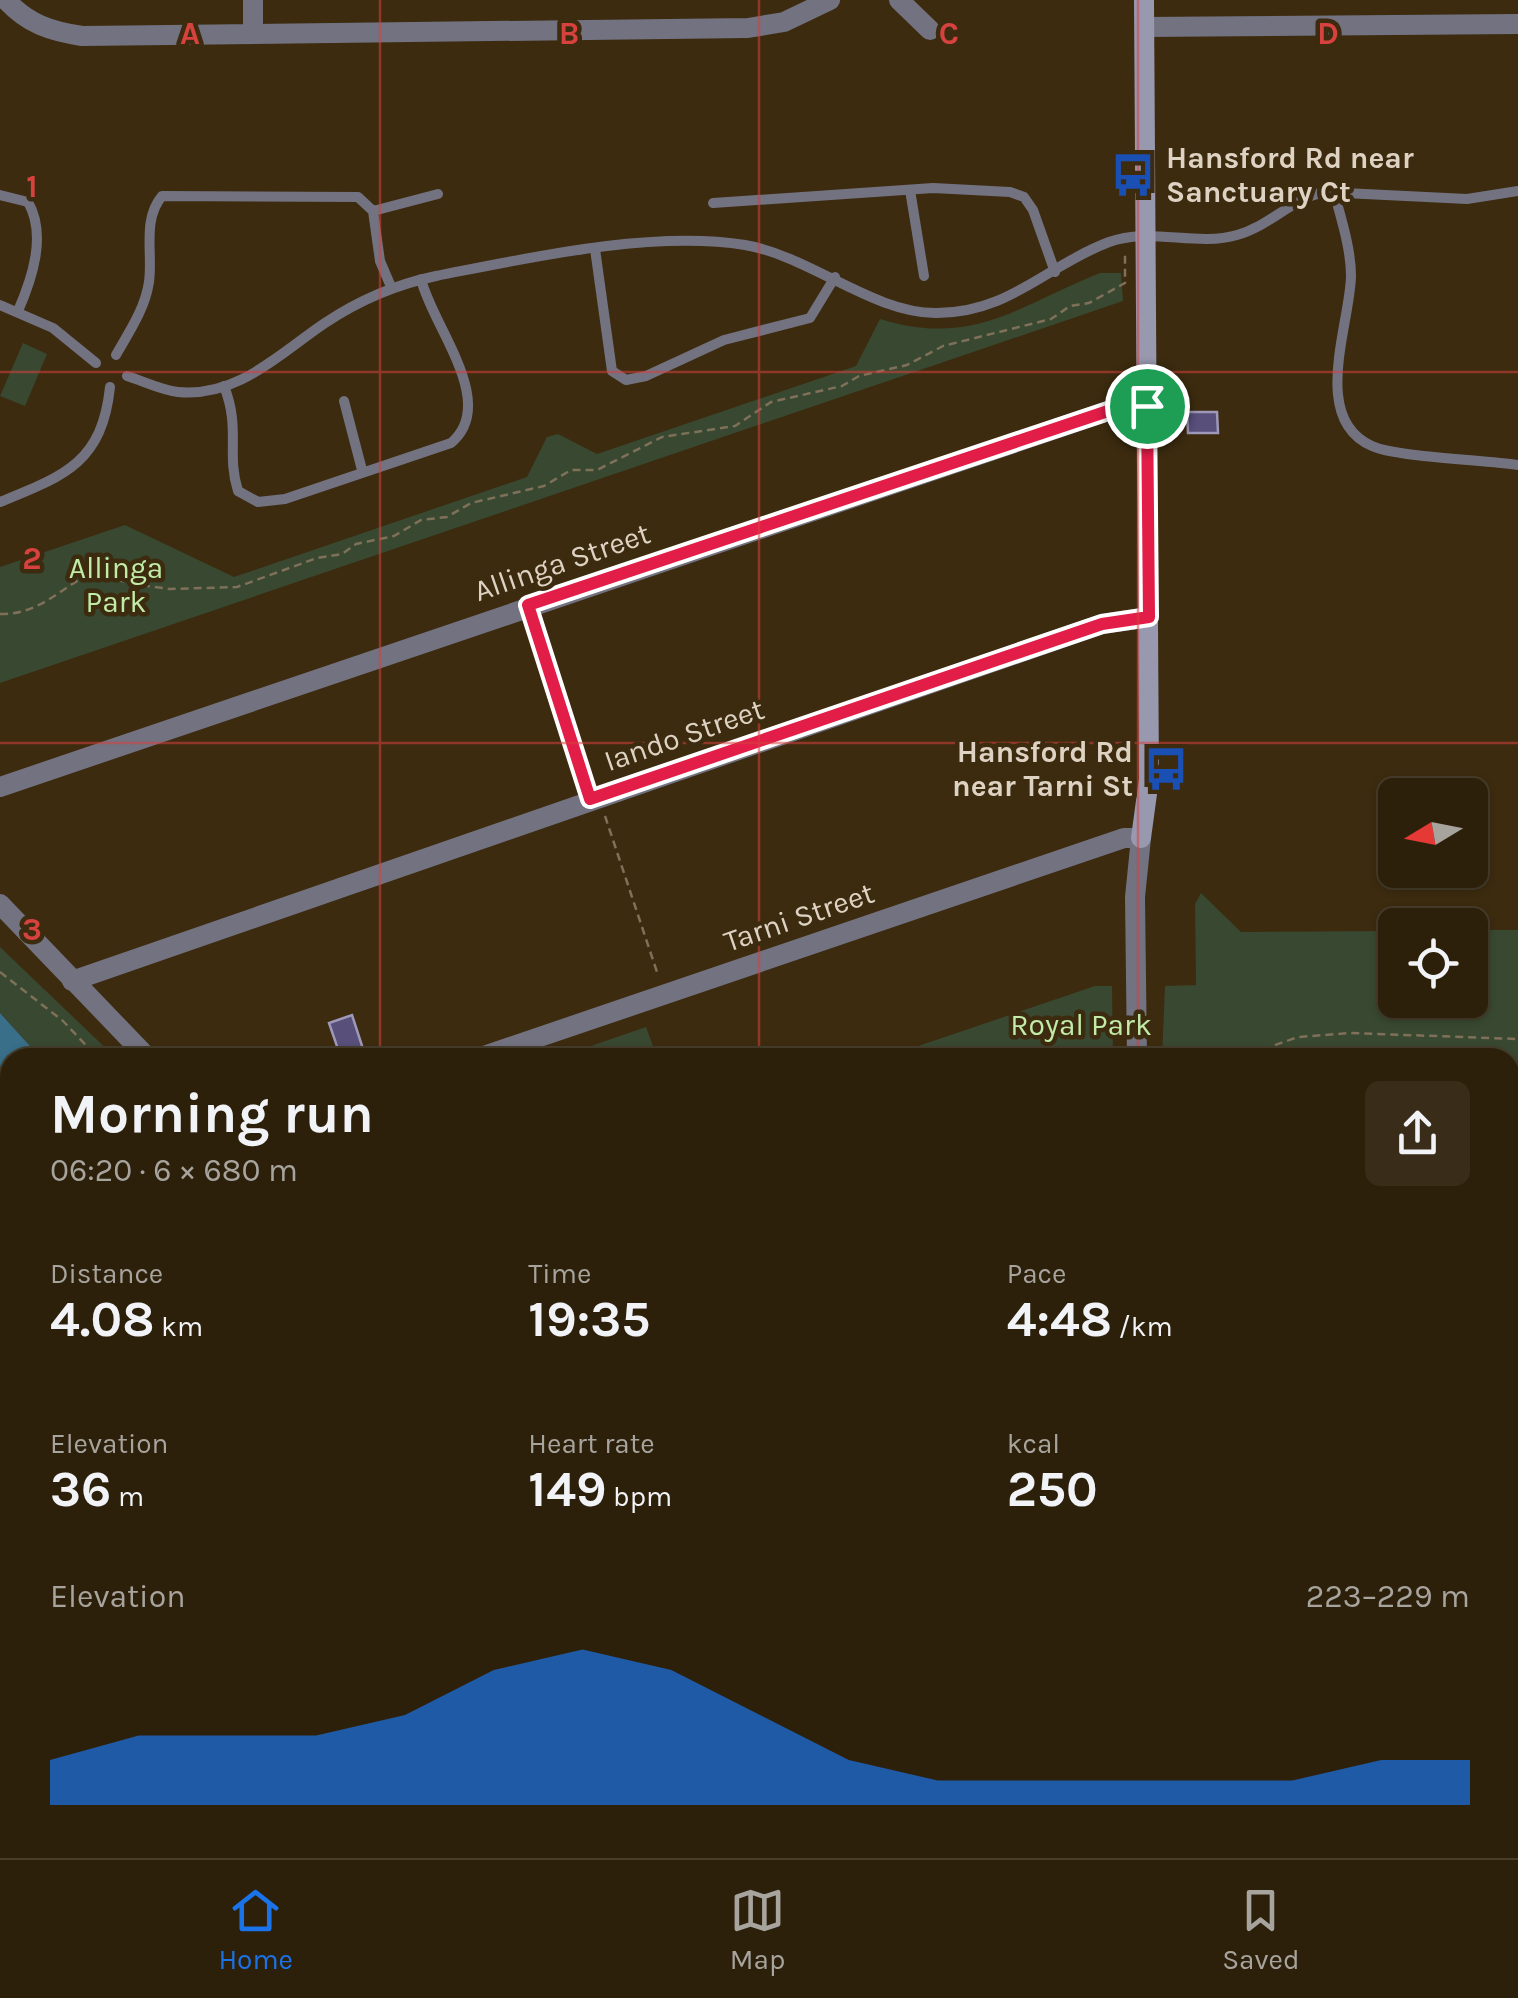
<!DOCTYPE html>
<meta charset="utf-8">
<style>
body{margin:0;font-family:Karla,sans-serif;background:#392d19;color:#f1f3f6;height:100vh;display:flex;flex-direction:column;font-size:38px;white-space:nowrap}
*{box-sizing:border-box;margin:0}
p{font-size:32px;color:#a7a39d}
.icon{flex:none;width:55px;height:55px;fill:none;stroke:currentColor;stroke-width:2;stroke-linecap:round;stroke-linejoin:round}
.map{position:relative;flex:1;overflow:hidden}
.details{position:absolute;left:0px;top:1048px;width:1520px;height:812px;display:flex;flex-direction:column;background:#2d200b;border-radius:30px 30px 0 0;box-shadow:0 2px 8px #0004,0 0 0 2px #483e2c}
.details>*{flex:none}
.needle{width:65px;rotate:260deg}
.fabs{position:absolute;left:1378px;top:778px;display:grid;gap:20px}
.fabs a{display:grid;place-items:center;width:110px;height:110px;border-radius:15px;background:#2d200b;box-shadow:0 2px 8px #0004,0 0 0 2px #483e2c;font-size:50px}
.pin{position:absolute;display:grid;place-items:center;width:85px;height:85px;color:#fff;margin:-42px;border:5px solid #fff;border-radius:50%;box-shadow:0 2px 10px #0007}
.round{display:grid;place-items:center;flex:none;width:105px;height:105px;border-radius:15px;background:#392d19}
.summary{display:flex;align-items:center;justify-content:space-between;height:170px;padding:0 50px}
h1{font-size:55px;font-weight:700;line-height:75px}
.figures{display:grid;grid-template-columns:repeat(3,1fr);gap:15px;height:170px;padding:10px 50px}
.figures div{display:grid;align-content:center}
.figures b{font-size:50px;font-weight:700}
.figures small{font-size:28px;font-weight:400}
.figures p{font-size:28px}
.chart{height:280px;padding:20px 50px}
.chart p{display:flex;justify-content:space-between}
.chart svg{width:100%;height:180px;margin-top:10px;fill:#1a73e8;opacity:.7}
.tabs{display:flex;justify-content:space-around;align-items:center;height:140px;border-top:2px solid #483e2c;background:#2d200b;font-size:28px;color:#a7a39d}
.tabs a{display:grid;justify-items:center;gap:5px}
.tabs .current{color:#1a73e8}
.map>svg:first-child{display:block}
</style>
<div class="map">
<svg width="1518" height="1858" viewBox="0 0 1518 1858">
<rect width="100%" height="100%" fill="#3c2b0f"/>
<path fill="#394830" d="M1100 273H1121L1123 301 0 683V567L125 525 234 577 527 477 547 437 558 434 597 454 856 366 880 319C972 348 1020 305 1100 273Z
M23 343 47 354 25 406 0 396Z
M1201 893 1241 932 1395 931V1000H1470V930H1518V1858H1287V1850H1510V1058H1162L1165 986 1196 985 1195 904Z
M0 947 115 1057H40L0 1013Z
M1095 986H1112L1113 1057H886Z
M646 1027 657 1057H559Z
M489 1850H582L583 1858H498Z"/>
<path fill="#396f89" d="M0 1013 40 1057 10 1058V1850H489L498 1858H0Z"/>
<path fill="#584f7a" stroke="#9e98b9" stroke-width="2.5" d="M1187 412H1217L1218 433H1188Z
M352 1015 365 1055 341 1058 329 1023Z"/>
<g fill="none" stroke-linecap="round" stroke-linejoin="round">
<path stroke="#7f7059" stroke-width="2.5" stroke-dasharray="8 5" stroke-linecap="butt" d="M0 614C40 615 63 586 96 570L127 583 169 589 237 587 317 558 342 554 356 544 394 536 421 520 447 517 471 503 544 486 571 470H597L662 437 735 426 771 402 842 386 859 376 907 365 943 346 1051 319 1070 306 1089 303 1125 283V255
M534 624 585 784
M605 816 658 975
M0 972 63 1021 98 1058
M1238 1058 1298 1037 1351 1033 1518 1039
M1510 1429 1518 1422
M1510 1569 1518 1558
M1396 1858 1397 1850"/>
<path stroke="#727281" stroke-width="10" d="M910 190 924 276
M1334 192C1341 218 1351 249 1351 276 1350 325 1310 419 1372 446 1395 457 1485 460 1518 465
M0 195 28 202C47 235 32 279 18 311
M713 203 933 188 1010 192 1024 197 1033 210 1055 272
M373 211 438 194
M595 249 612 371 626 380 646 376 724 340 810 318 835 277
M0 305 53 328 96 363
M116 355C129 332 145 309 149 282 153 253 142 220 162 196L358 197 373 211 380 261 392 289
M127 376C143 381 161 390 178 392 238 398 280 353 325 323 358 301 398 284 436 276 528 258 652 230 745 245 810 256 874 314 937 313 1009 313 1046 266 1109 242 1150 227 1197 247 1237 235 1270 226 1291 199 1324 192L1467 199 1518 191
M224 386C241 429 226 453 238 491L258 502 285 499 451 443C499 403 432 326 421 279
M344 401 362 470
M0 502C64 476 102 463 110 387
M639 1850 640 1858"/>
<path stroke="#727281" stroke-width="20" d="M6 0C28 24 50 31 82 36L748 28 784 22 830 0
M253 0V31
M899 0 930 30
M1145 27 1518 24
M0 787 1114 409 1147 406
M0 904 148 1058
M72 981 1102 624 1149 617
M478 1058 1124 838H1141L1135 897 1137 1058
M1122 1850 1128 1858
M1272 1858 1273 1850"/>
<path stroke="#9898af" stroke-width="20" d="M1141 838 1149 779 1144 0"/>
</g>
<g fill="none" stroke-linecap="round" stroke-linejoin="round">
<g stroke="#fff" stroke-width="20">
<path id="route" d="M1147 406 1149 617 1102 624 590 799 528 605 1114 409Z"/>
</g>
<use href="#route" stroke="#e11d48" stroke-width="12"/>
</g>
<path fill="none" stroke="#d7423f" stroke-width="2.5" stroke-opacity="0.55" d="M380 0V1058M759 0V1058M1138 0V1058M0 372H1518M0 743H1518M0 1115H10M1510 1115H1518M0 1486H10M1510 1486H1518M380 1850V1858M759 1850V1858M1138 1850V1858"/>
<defs>
<g id="bus-bare" transform="scale(3.45)"><path d="M-5-6H5V4H4V6H2V4H-2V6H-4V4H-5ZM-3.5-4V0h7V-4ZM-3.5 1.2v1.5H-2V1.2ZM2 1.2v1.5H3.5V1.2Z" fill="#1a4fb4" stroke="#3c2b0f" stroke-width="2.5" paint-order="stroke"/></g>
</defs>
<g fill-rule="evenodd">
<use href="#bus-bare" x="1133" y="175"/>
<use href="#bus-bare" x="1166" y="769"/>
</g>
<g text-anchor="middle" stroke-width="9" stroke-linejoin="round" paint-order="stroke">
<g font-size="30" font-weight="bold" fill="#ded3c3" stroke="#3c2b0f" text-anchor="start">
<text x="1166" y="168">Hansford Rd near<tspan x="1166" dy="34">Sanctuary Ct</tspan></text>
<text x="1133" y="762" text-anchor="end">Hansford Rd<tspan x="1133" dy="34">near Tarni St</tspan></text>
</g>
<g font-size="30" fill="#ded3c3" stroke="#3c2b0f">
<text transform="translate(562 562) rotate(-19)" y="10">Allinga Street</text>
<text transform="translate(684 735) rotate(-19)" y="10">Iando Street</text>
<text transform="translate(799 917) rotate(-19)" y="10">Tarni Street</text>
</g>
<g font-size="30" fill="#c1eba7" stroke="#3c2b0f">
<text x="116" y="578">Allinga<tspan x="116" dy="34">Park</tspan></text>
<text x="1081" y="1035">Royal Park</text>
</g>
</g>
<g font-size="32" text-anchor="middle" font-weight="bold" fill="#d7423f" stroke="#3c2b0f" stroke-width="9" stroke-linejoin="round" paint-order="stroke">
<text x="190" y="44">A</text>
<text x="569" y="44">B</text>
<text x="949" y="44">C</text>
<text x="1328" y="44">D</text>
<text x="32" y="197">1</text>
<text x="32" y="569">2</text>
<text x="32" y="940">3</text>
</g>
</svg>
<div class="fabs">
<a><svg class="needle" viewBox="-14 -14 28 28"><path d="M0-13l5 13h-10z" fill="#e53935"/><path d="M0 13l5-13h-10z" fill="#a7a39d"/></svg></a>
<a><svg class="icon" aria-label="locate" viewBox="0 0 24 24"><circle cx="12" cy="12" r="6"/><path d="M12 2v4M12 18v4M2 12h4M18 12h4"/></svg></a>
</div>
<div class="pin" style="left:1147px;top:406px;background:#1e9e55"><svg class="icon" aria-label="arrive" viewBox="0 0 24 24"><path d="M6 21V4h12l-3 4 3 4H6"/></svg></div>
<section class="details">
<div class="summary"><div><h1>Morning run</h1><p>06:20 · 6 × 680 m</p></div><a class="round"><svg class="icon" aria-label="share" viewBox="0 0 24 24"><path d="M12 15V3M7 8l5-5 5 5M5 13v7h14v-7"/></svg></a></div>
<div class="figures">
<div><p>Distance</p><b>4.08<small> km</small></b></div>
<div><p>Time</p><b>19:35</b></div>
<div><p>Pace</p><b>4:48<small> /km</small></b></div>
</div>
<div class="figures">
<div><p>Elevation</p><b>36<small> m</small></b></div>
<div><p>Heart rate</p><b>149<small> bpm</small></b></div>
<div><p>kcal</p><b>250</b></div>
</div>
<div class="chart"><p><span>Elevation</span>223–229 m</p>
<svg viewBox="0 0 160 44" preserveAspectRatio="none"><path d="M0 44V33L10 27L20 27L30 27L40 22L50 11L60 6L70 11L80 22L90 33L100 38L110 38L120 38L130 38L140 38L150 33L160 33V44z"/></svg>
</div>
</section>
</div>
<nav class="tabs">
<a class="current"><svg class="icon" aria-label="home" viewBox="0 0 24 24"><path d="M3 11l9-7 9 7M6 9v11h12V9"/></svg>Home</a>
<a><svg class="icon" aria-label="map" viewBox="0 0 24 24"><path d="M3 6l6-2 6 2 6-2v14l-6 2-6-2-6 2zM9 4v14M15 6v14"/></svg>Map</a>
<a><svg class="icon" aria-label="saved" viewBox="0 0 24 24"><path d="M7 4h10v16l-5-4-5 4z"/></svg>Saved</a>
</nav>
